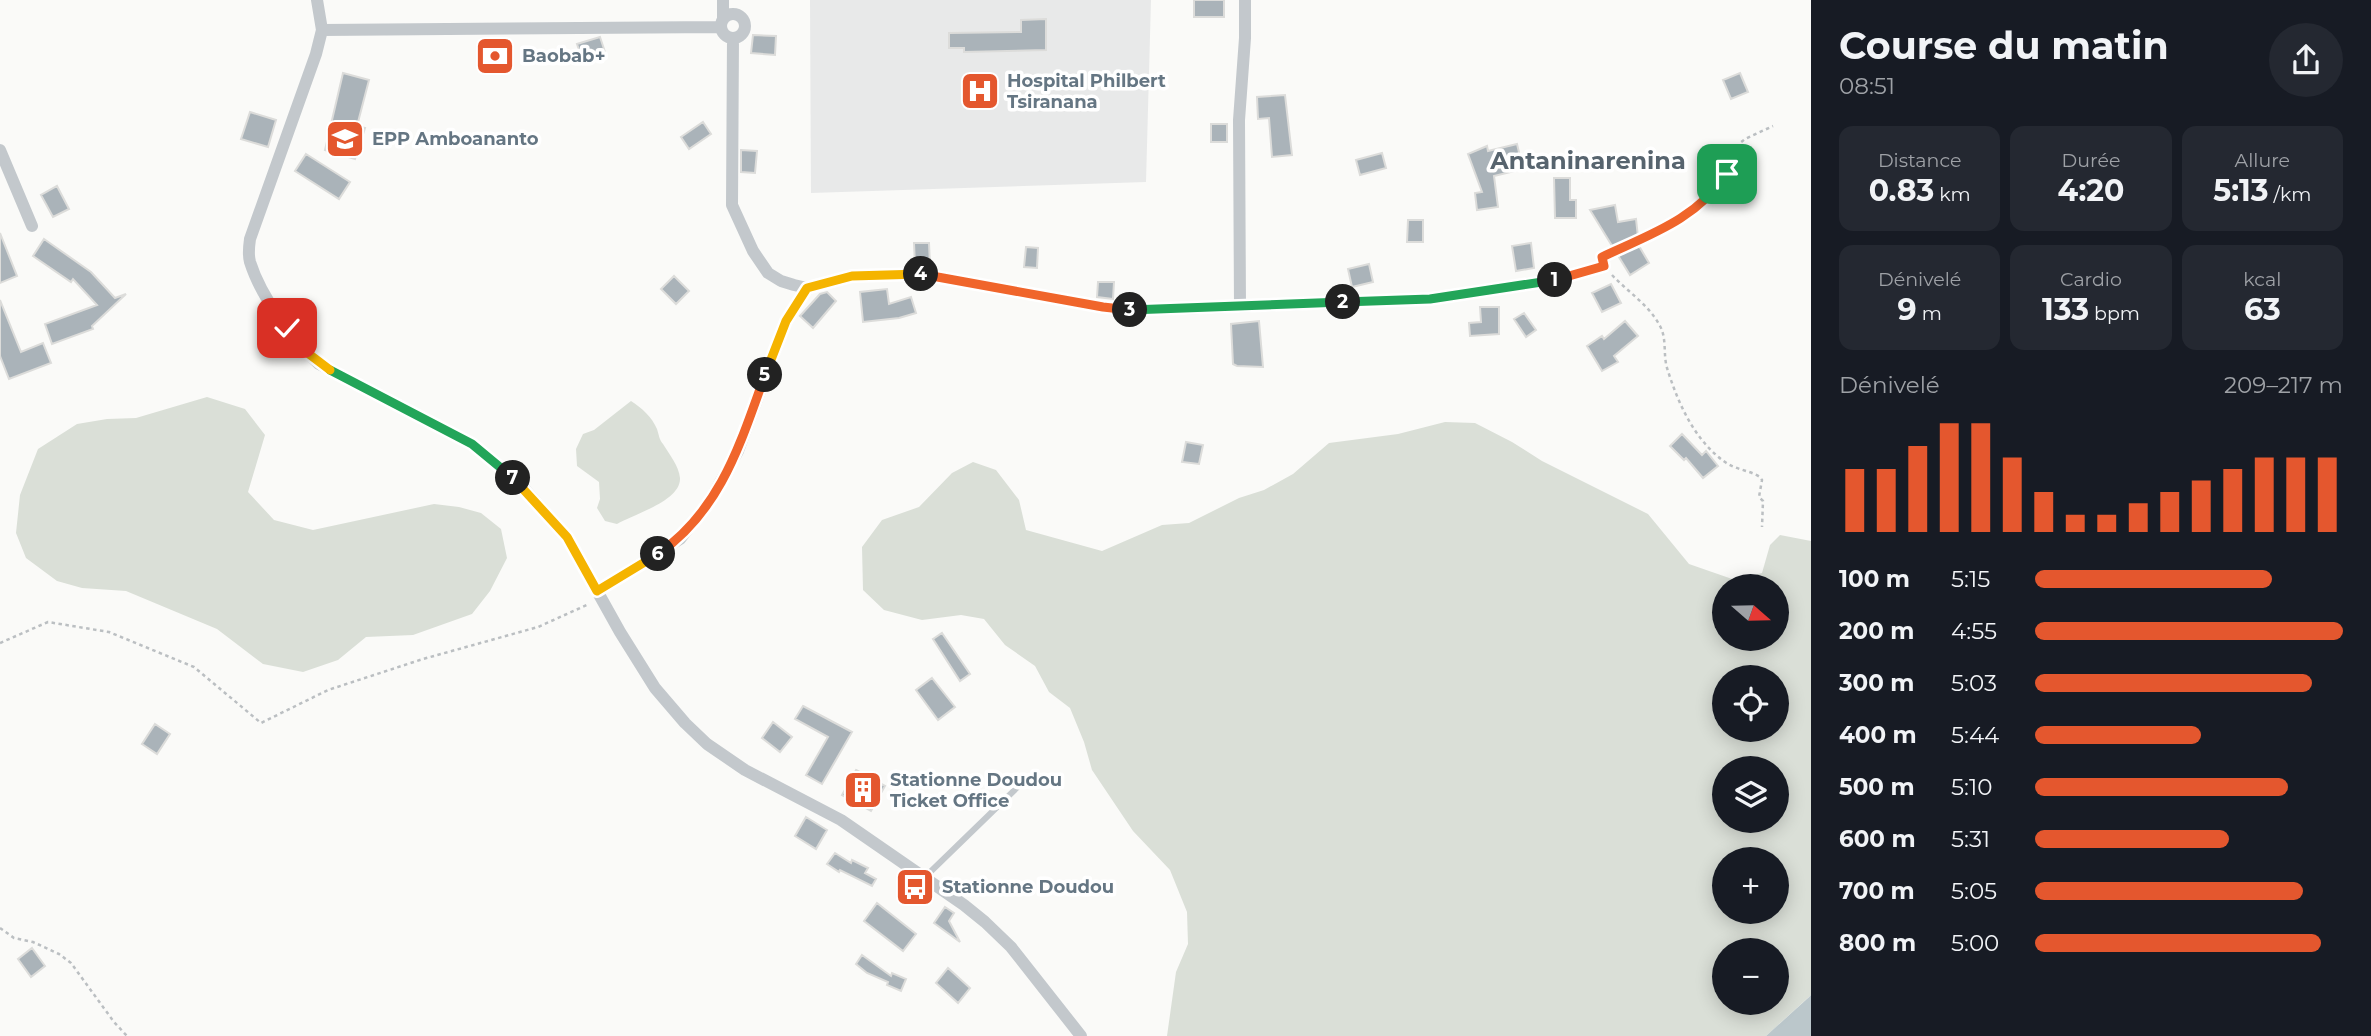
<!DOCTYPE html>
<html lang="fr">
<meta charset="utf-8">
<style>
body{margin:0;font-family:Montserrat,sans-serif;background:#242831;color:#f1f3f6;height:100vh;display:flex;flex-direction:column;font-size:26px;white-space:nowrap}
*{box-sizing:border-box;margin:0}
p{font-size:23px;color:#9ea1a6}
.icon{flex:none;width:38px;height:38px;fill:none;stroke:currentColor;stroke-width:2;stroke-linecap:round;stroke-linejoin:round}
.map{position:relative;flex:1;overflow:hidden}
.panel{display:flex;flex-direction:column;background:#171b24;width:560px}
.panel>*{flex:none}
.needle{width:46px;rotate:110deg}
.buttons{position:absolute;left:1712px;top:574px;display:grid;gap:14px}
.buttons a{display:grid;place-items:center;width:77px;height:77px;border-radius:50%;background:#171b24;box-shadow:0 4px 18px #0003;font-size:35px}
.pin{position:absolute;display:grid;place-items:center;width:60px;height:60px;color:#fff;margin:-30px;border-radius:14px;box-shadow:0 4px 10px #0006}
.km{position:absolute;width:35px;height:35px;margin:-18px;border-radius:50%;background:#222;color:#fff;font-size:19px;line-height:35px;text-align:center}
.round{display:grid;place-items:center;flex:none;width:74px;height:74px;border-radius:37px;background:#242831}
.head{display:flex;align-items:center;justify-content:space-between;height:119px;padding:0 28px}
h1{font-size:38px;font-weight:700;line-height:52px}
.stats{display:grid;grid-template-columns:repeat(3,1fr);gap:10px;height:119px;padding:7px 28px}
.stats div{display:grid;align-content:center;border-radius:14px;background:#242831;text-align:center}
.stats b{font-size:30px;font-weight:700}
.stats small{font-size:19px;font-weight:400}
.stats p{font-size:19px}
.chart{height:196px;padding:14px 28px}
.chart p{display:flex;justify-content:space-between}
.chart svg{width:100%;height:126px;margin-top:7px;stroke:#e4572e;stroke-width:6}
ul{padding:0 28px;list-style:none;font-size:23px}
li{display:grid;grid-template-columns:112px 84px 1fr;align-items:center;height:52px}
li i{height:18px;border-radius:9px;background:#e4572e}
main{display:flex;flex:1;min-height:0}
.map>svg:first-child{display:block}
</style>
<main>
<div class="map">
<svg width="1811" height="1036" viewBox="0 0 1811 1036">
<rect width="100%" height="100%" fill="#fafaf8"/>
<path fill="#e8e9e9" d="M810 0H1151L1146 182 811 193Z"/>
<path fill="#dadfd7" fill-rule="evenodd" d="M207 397 245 409 265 435 248 492 274 520 313 530 434 504 459 507 481 513 501 529 507 558 490 591 472 614 413 635 366 637 338 660 303 672 263 664 217 629 126 591 82 588 57 581 26 558 16 533 20 495 38 449 77 424 107 419 136 418Z
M631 401C642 408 652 417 657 429 659 435 659 439 663 444 669 454 679 466 680 478 681 501 634 514 617 524L605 521 597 508 600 499 599 482 577 466 576 449 583 434 594 430Z
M1445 422 1475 423 1512 442 1542 461 1648 514 1689 564 1735 580 1762 573 1770 545 1780 535 1811 541V995L1766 1036H1167L1176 972 1188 944 1187 912 1170 870 1133 831 1092 770 1084 742 1070 708 1049 692 1035 666 1005 645 984 619 961 615 922 620 884 610 863 590 862 547 882 520 919 507 952 473 973 462 996 470 1019 500 1026 530 1102 551 1162 525 1189 523 1239 498 1264 490 1293 474 1329 443 1398 434ZM1724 586H1776V639H1724ZM1724 677H1776V730H1724ZM1724 768H1776V821H1724ZM1724 859H1776V912H1724ZM1724 950H1776V1003H1724Z"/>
<path fill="#bbc7cb" d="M1811 995V1036H1766L1808 998Z"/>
<path fill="#aab3b9" stroke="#dcdcda" stroke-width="2" d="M1194 0H1224V17H1194Z
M1046 19V50L964 52V48H949V33L1021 32V20Z
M753 35 776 36 775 55 751 53Z
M600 37 606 55 583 62 577 44Z
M343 73 369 80 357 126 365 128 355 159 325 150Z
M1740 73 1748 92 1731 99 1723 80Z
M1285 95 1292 155 1272 157 1269 118 1258 119 1257 97Z
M250 112 276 120 268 147 241 139Z
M703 122 711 134 689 149 681 137Z
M1211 124H1227V142H1211Z
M1517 144 1523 169 1494 176 1498 207 1477 210 1475 193 1482 192 1468 154 1487 146 1488 151Z
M741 150 757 151 755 173 741 172Z
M1382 153 1386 168 1360 175 1356 160Z
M306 154 350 182 339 199 295 171Z
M1554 178H1570V200H1576V218H1555Z
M57 186 69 209 53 217 41 195Z
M1615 205 1618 222 1636 219 1639 246 1649 263 1630 275 1590 210Z
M1408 220H1423V242H1407Z
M0 233 17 276 0 283Z
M44 239 91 272 115 298 126 294 92 326 93 329 52 344 45 324 97 305 73 279 71 282 33 256Z
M914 243H929L930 265H915Z
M1531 243 1534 268 1516 271 1512 246Z
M1026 247 1038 248 1037 268 1024 267Z
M1369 264 1373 282 1352 287 1348 269Z
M674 276 689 291 676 304 661 289Z
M1098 282H1114L1113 299 1097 297Z
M1611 284 1621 303 1602 312 1592 293Z
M887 289 889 304 911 297 916 313 899 318 863 322 860 292Z
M827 292 836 301 813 328 800 316 820 294Z
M0 300 21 352 43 343 51 363 9 379 0 356Z
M1480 307H1499V334L1470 336 1469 323 1481 322Z
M1524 313 1536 330 1526 337 1514 319Z
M1259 321 1263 367 1237 366 1233 364 1231 324Z
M1625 321 1638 336 1614 356 1618 362 1602 371 1587 346 1602 336 1604 339Z
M1682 434 1702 455 1706 451 1718 466 1703 478 1686 458 1684 460 1670 446Z
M1186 442 1203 445 1199 464 1182 462Z
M942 633 970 674 960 681 933 639Z
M932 678 955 707 938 720 916 690Z
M803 706 852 732 822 784 806 775 828 737 795 719Z
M773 722 792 737 780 752 762 738Z
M155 724 170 734 157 754 142 744Z
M856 770 885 786 871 811 842 795Z
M806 817 827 830 816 849 795 836Z
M835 853 851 863 852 860 868 868 865 873 876 879 872 886 840 870 839 872 827 864Z
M877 903 916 934 903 951 864 921Z
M945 907 954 913 949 921 960 942 934 923Z
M32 948 45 966 31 977 18 959Z
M862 955 891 976 892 973 906 979 901 991 887 985 888 982 867 973 856 964Z
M948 968 970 988 958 1003 936 983Z"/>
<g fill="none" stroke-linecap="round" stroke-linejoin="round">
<path stroke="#bbbfc2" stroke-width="2.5" stroke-dasharray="3.5 3.5" stroke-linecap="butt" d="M1607 254 1690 214 1718 187 1727 174 1740 143 1745 139 1773 126
M1612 275C1628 292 1649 305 1660 326 1667 339 1663 354 1667 368 1678 403 1694 440 1725 462 1736 470 1749 470 1760 477L1762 480 1759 497 1763 501 1762 527
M0 643 48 622 109 632 194 667 261 723 328 690 423 659 538 627 589 604
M0 928 14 938 33 942 59 954 71 963 114 1022 127 1036"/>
<path stroke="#c3c8cc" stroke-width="6" d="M924 878 1028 777"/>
<path stroke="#c3c8cc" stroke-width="12" d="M317 0 322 30 316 54 250 239C249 246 248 255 250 262 261 297 292 339 319 364L472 444 520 484 567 537 620 632 655 688 685 723 707 744 745 770 841 820 964 905 985 922 1011 947 1081 1036
M723 0V20
M721 26a12 12 0 1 1 24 0a12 12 0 1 1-24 0Z
M322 30 721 27
M733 38 732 205 753 251 768 273 781 281 794 285 807 288 852 276 923 274 1120 310 1174 309 1430 299 1558 279 1604 266
M0 150 32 226
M1240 307 1239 120 1245 38V0
M597 591 680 539 709 502 738 451 786 321 807 288"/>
</g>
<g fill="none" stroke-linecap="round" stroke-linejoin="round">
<g stroke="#fff" stroke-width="14">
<path id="split-1" d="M1555 280 1604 266 1602 257C1651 234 1695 220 1727 174"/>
</g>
<g stroke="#fff" stroke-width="14">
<path id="split-2" d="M1343 302 1430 299 1555 280"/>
</g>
<g stroke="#fff" stroke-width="14">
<path id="split-3" d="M1130 310 1343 302"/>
</g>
<g stroke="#fff" stroke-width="14">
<path id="split-4" d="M921 274 1103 307 1130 310"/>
</g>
<g stroke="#fff" stroke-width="14">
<path id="split-5" d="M765 375 786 321 807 288 852 276 921 274"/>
</g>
<g stroke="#fff" stroke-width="14">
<path id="split-6" d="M658 554C721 510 740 444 765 375"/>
</g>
<g stroke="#fff" stroke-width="14">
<path id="split-7" d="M513 478 567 537 597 591 658 554"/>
</g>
<g stroke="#fff" stroke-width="14">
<path id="split-8" d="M330 370 472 444 513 478"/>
</g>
<g stroke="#fff" stroke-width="14">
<path id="split-9" d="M287 328 305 351 330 370"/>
</g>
<use href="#split-1" stroke="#f0652b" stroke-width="9"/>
<use href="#split-2" stroke="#22a559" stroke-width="9"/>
<use href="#split-3" stroke="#22a559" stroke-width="9"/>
<use href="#split-4" stroke="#f0652b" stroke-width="9"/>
<use href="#split-5" stroke="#f5b400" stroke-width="9"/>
<use href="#split-6" stroke="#f0652b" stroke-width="9"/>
<use href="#split-7" stroke="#f5b400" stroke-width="9"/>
<use href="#split-8" stroke="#22a559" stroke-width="9"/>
<use href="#split-9" stroke="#f5b400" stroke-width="9"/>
</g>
<defs>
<g id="bank-square" transform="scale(2.0125)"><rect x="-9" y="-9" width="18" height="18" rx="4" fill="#e4572e" stroke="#fff"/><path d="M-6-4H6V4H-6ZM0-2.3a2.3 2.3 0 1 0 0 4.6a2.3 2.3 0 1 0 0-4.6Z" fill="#fff"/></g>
<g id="hospital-square" transform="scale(2.0125)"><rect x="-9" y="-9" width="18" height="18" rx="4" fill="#e4572e" stroke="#fff"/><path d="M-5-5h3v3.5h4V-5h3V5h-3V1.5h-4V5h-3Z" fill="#fff"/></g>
<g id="school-square" transform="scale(2.0125)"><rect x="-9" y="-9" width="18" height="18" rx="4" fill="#e4572e" stroke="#fff"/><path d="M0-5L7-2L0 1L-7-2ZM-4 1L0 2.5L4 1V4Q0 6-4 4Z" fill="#fff"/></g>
<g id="building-square" transform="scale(2.0125)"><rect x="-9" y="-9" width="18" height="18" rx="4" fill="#e4572e" stroke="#fff"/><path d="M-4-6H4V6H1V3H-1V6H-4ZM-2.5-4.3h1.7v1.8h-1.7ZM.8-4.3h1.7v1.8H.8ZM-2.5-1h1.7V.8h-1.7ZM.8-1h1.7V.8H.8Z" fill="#fff"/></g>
<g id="bus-square" transform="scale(2.0125)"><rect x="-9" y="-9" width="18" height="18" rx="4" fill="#e4572e" stroke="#fff"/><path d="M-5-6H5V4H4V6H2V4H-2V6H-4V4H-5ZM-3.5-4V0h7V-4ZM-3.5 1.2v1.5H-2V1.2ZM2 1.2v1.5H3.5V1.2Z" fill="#fff"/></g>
</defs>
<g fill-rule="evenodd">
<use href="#bank-square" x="495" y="56"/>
<use href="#hospital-square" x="980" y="91"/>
<use href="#school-square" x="345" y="139"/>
<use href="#building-square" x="863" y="790"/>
<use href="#bus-square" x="915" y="887"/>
</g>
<g text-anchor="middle" stroke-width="7" stroke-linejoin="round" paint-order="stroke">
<g font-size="18" font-weight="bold" fill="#657683" stroke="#fff" text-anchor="start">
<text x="522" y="62">Baobab+</text>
<text x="1007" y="87">Hospital Philbert<tspan x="1007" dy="21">Tsiranana</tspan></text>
<text x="372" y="145">EPP Amboananto</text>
<text x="890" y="786">Stationne Doudou<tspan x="890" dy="21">Ticket Office</tspan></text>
<text x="942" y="893">Stationne Doudou</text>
</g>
<g font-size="24" font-weight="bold" fill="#57646e" stroke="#fff">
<text x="1588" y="169">Antaninarenina</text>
</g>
</g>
</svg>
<div class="buttons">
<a><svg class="needle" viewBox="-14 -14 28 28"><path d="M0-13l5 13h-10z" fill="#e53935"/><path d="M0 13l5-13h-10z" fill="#9ea1a6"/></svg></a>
<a><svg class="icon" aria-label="locate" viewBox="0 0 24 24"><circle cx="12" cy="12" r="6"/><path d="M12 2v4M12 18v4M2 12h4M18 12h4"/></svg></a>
<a><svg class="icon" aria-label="layers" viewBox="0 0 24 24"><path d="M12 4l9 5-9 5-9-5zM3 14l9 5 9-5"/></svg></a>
<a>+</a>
<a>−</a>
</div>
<div class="pin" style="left:1727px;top:174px;background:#1e9e55"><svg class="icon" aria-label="arrive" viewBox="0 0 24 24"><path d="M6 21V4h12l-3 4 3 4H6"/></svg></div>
<div class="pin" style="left:287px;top:328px;background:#d93025"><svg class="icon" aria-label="check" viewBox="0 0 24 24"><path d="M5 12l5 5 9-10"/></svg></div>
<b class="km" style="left:1555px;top:280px">1</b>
<b class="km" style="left:1343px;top:302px">2</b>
<b class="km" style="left:1130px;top:310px">3</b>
<b class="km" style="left:921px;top:274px">4</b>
<b class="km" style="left:765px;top:375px">5</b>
<b class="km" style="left:658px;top:554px">6</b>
<b class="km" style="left:513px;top:478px">7</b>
</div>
<section class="panel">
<div class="head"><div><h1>Course du matin</h1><p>08:51</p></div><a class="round"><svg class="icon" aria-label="share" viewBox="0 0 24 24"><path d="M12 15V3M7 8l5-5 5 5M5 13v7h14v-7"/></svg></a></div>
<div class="stats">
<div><p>Distance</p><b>0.83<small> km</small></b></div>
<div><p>Durée</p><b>4:20</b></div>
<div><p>Allure</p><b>5:13<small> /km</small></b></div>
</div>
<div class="stats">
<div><p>Dénivelé</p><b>9<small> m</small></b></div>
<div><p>Cardio</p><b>133<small> bpm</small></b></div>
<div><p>kcal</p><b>63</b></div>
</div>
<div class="chart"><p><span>Dénivelé</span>209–217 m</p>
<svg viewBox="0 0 160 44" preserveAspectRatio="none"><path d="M5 44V22M15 44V22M25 44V14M35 44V6M45 44V6M55 44V18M65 44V30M75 44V38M85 44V38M95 44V34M105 44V30M115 44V26M125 44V22M135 44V18M145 44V18M155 44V18"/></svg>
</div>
<ul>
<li><b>100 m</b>5:15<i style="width:77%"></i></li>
<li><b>200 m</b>4:55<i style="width:100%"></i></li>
<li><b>300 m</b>5:03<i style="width:90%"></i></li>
<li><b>400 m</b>5:44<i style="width:54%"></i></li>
<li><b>500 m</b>5:10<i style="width:82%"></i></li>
<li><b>600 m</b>5:31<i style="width:63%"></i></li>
<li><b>700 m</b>5:05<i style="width:87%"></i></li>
<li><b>800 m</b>5:00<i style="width:93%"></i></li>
</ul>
</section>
</main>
